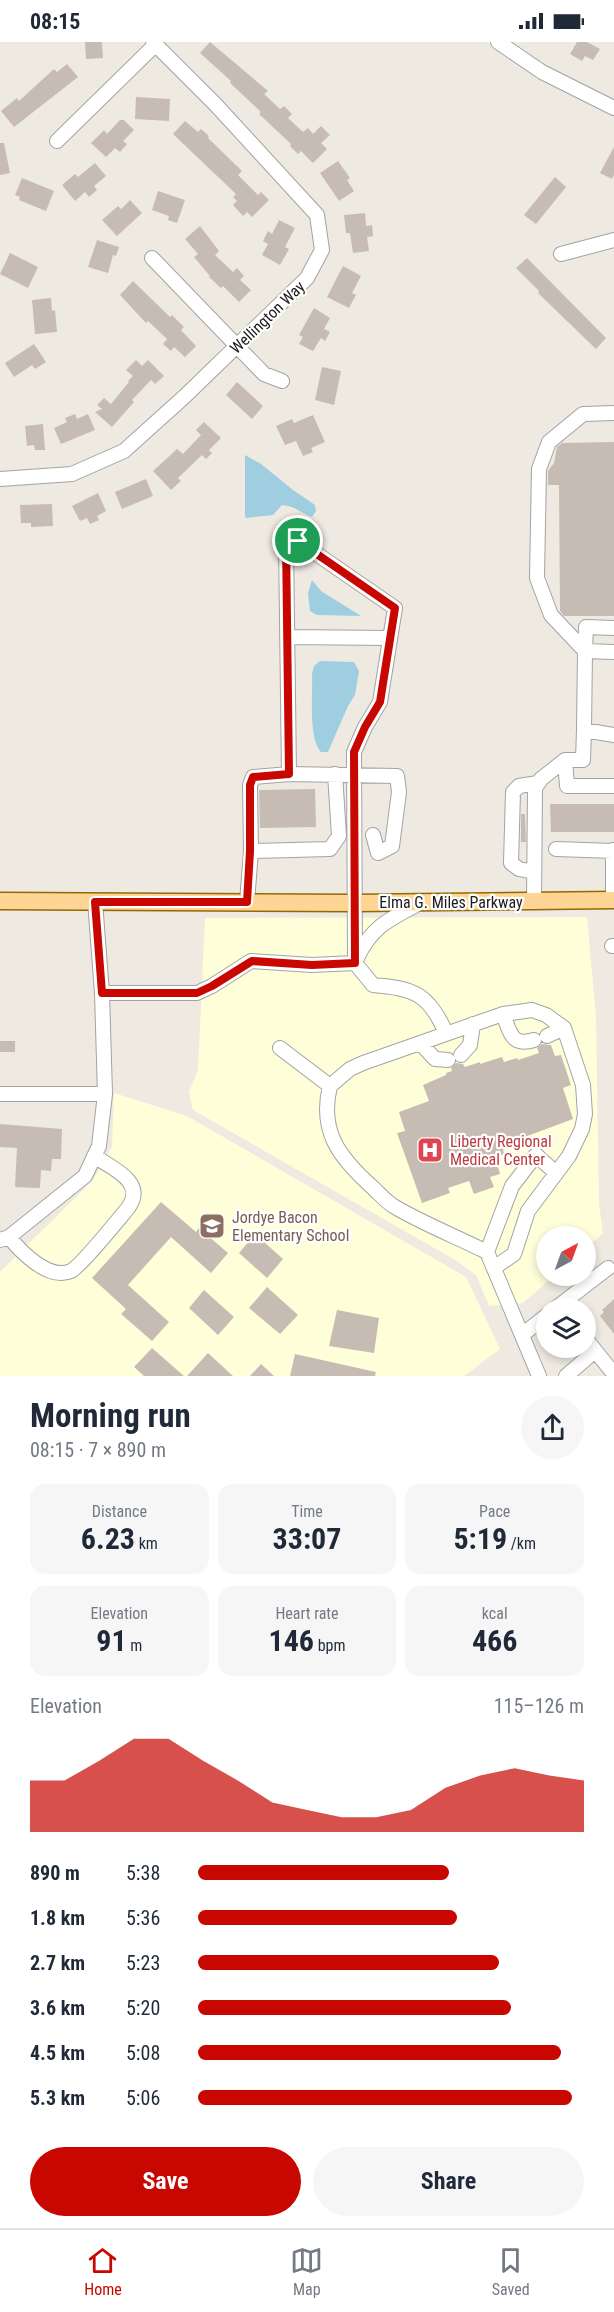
<!DOCTYPE html>
<meta charset="utf-8">
<style>
body{margin:0;font-family:"Roboto Condensed",sans-serif;background:#f6f6f7;color:#1f2937;height:100vh;display:flex;flex-direction:column;font-size:22px;white-space:nowrap}
*{box-sizing:border-box;margin:0}
p{font-size:20px;color:#747a83}
.icon{flex:none;width:33px;height:33px;fill:none;stroke:currentColor;stroke-width:2;stroke-linecap:round;stroke-linejoin:round}
.map{position:relative;height:1334px;overflow:hidden}
.side{display:flex;flex-direction:column;background:#fff;flex:1}
.side>*{flex:none}
.needle{width:39px;rotate:41deg}
.fabs{position:absolute;left:536px;top:1184px;display:grid;gap:12px}
.fabs a{display:grid;place-items:center;width:60px;height:60px;border-radius:50%;background:#fff;box-shadow:0 3px 9px #0003;font-size:30px}
.pin{position:absolute;display:grid;place-items:center;width:51px;height:51px;color:#fff;margin:-26px;border:3px solid #fff;border-radius:50%;box-shadow:0 2px 6px #0007}
.round{display:grid;place-items:center;flex:none;width:63px;height:63px;border-radius:32px;background:#f6f6f7}
.headline{display:flex;align-items:center;justify-content:space-between;height:102px;padding:0 30px}
h1{font-size:33px;font-weight:700;line-height:45px}
.stats{display:grid;grid-template-columns:repeat(3,1fr);gap:9px;height:102px;padding:6px 30px}
.stats div{display:grid;align-content:center;border-radius:15px;background:#f6f6f7;text-align:center}
.stats b{font-size:30px;font-weight:700}
.stats small{font-size:16px;font-weight:400}
.stats p{font-size:16px}
.chart{height:168px;padding:12px 30px}
.chart p{display:flex;justify-content:space-between}
.chart svg{width:100%;height:108px;margin-top:6px;fill:#c80700;opacity:.7}
.cta{display:flex;gap:12px;margin-top:auto;padding:12px 30px}
.cta a{flex:1;height:69px;border-radius:36px;background:#c80700;color:#fff;font-size:24px;font-weight:700;line-height:69px;text-align:center}
.cta a+a{background:#f6f6f7;color:#1f2937}
ul{padding:0 30px;list-style:none;font-size:20px}
li{display:grid;grid-template-columns:96px 72px 1fr;align-items:center;height:45px}
li i{height:15px;border-radius:8px;background:#c80700}
.status{display:flex;justify-content:space-between;align-items:center;height:42px;padding:0 30px;background:#fff;direction:ltr}
.status svg{height:16px;fill:currentColor}
.dock{display:flex;justify-content:space-around;align-items:center;height:84px;border-top:2px solid #e0e1e3;background:#fff;font-size:16px;color:#747a83}
.dock a{display:grid;justify-items:center;gap:3px}
.dock .current{color:#c80700}
.map>svg:first-child{display:block}
</style>
<div class="status"><b>08:15</b><svg viewBox="0 0 49 12"><path d="M0 12V9h3v3zM5 12V6h3v6zM10 12V3h3v9zM15 12V0h3v12zM26 1h20v11H26zM47 4h2v5h-2z"/></svg></div>
<div class="map">
<svg width="614" height="1334" viewBox="0 0 614 1334">
<rect width="100%" height="100%" fill="#eeeae1"/>
<path fill="#feffd9" d="M587 875 596 976 599 1162 603 1191 585 1207V1194H546V1233H555L523 1261 489 1264 476 1233 457 1219 193 1068 189 1050 198 1028 205 876Z
M114 1051 187 1074 466 1235 500 1307 464 1334H0V1230L93 1138 112 1105Z"/>
<path fill="#9ecedf" d="M245 413 261 422 293 448 315 463 316 469 312 475C301 471 293 463 282 463L273 473 246 476 245 474Z
M312 538 321 549 361 574 317 573 310 569 308 551Z
M320 619 354 620 359 629 355 653 348 664 328 710H321C308 696 313 651 312 632L314 624Z"/>
<path fill="#c6bcb4" d="M85 0H102L103 16 86 17Z
M210 0 268 49 264 52 280 67 284 64 292 72 288 76 303 90 308 86 313 92 321 84 330 93 321 101 327 107 313 121 301 109 298 112 290 104 291 102 259 72 261 70 230 41 231 39 200 11Z
M577 0H587L600 7 593 18 585 14 582 19 570 12Z
M67 22 78 35 14 85 1 69 17 56 19 59 54 27 57 30Z
M136 55 170 57 169 79 135 77Z
M120 78H124L134 88 123 99 127 102 120 110 115 106 106 115 91 101 104 88 107 92Z
M185 79 198 90 201 87 209 94 208 96 242 129 238 133 258 153 261 150 269 158 252 175 247 170 243 174 233 163 237 159 233 155 236 152 173 92Z
M0 101H4L10 131 0 133Z
M614 105V133L612 137 600 131Z
M338 119 350 136 347 138 354 149 339 159 320 131Z
M95 121 106 134 94 144 97 148 89 155 85 150 75 159 62 143 75 132 78 135Z
M555 135 566 145 536 182 524 173Z
M22 136 54 149 46 169 19 158 20 155 15 153Z
M158 149 185 158 177 181 168 178 169 174 152 168Z
M130 158 142 171 117 194 102 178 118 164 121 167Z
M365 171 366 184 372 183 373 194 367 195 369 209 353 211 350 191H346L344 173Z
M279 178 295 186 285 205 289 207 280 223 262 213 268 202 263 199 268 189 272 192Z
M200 184 219 209 215 213 233 230 237 226 244 234 240 238 251 248 239 260 223 244 221 246 209 235 210 234 194 215 198 212 185 197Z
M97 198 119 205 116 214 113 213 108 231 88 225Z
M10 211 38 225 28 246 0 232Z
M527 216 606 296 596 307 538 251 539 249 516 226Z
M343 224 361 234 352 251 356 253 349 266 327 255Z
M133 239 170 275 172 273 184 285 181 288 196 304 185 315 174 305 171 309 163 302 167 297 148 279 146 281 120 253Z
M51 256 52 269 55 268 57 290 35 292 32 258Z
M314 266 330 276 324 287 330 290 325 299 321 296 313 309 299 302 303 295 299 293Z
M34 302 46 320 35 327 32 323 14 335 5 321Z
M136 318 142 324 148 318 164 334 155 342 151 338 132 358 134 360 112 385 95 370 102 367 97 363 104 356 111 362 129 340 128 339 133 334 126 328Z
M322 325 341 329 334 363 315 358Z
M237 340 263 364 252 377 226 353Z
M75 372 77 377 88 372 95 388 61 402 54 386 67 380 65 376Z
M313 373 325 400 311 406 313 410 303 414 296 399 285 403 276 384 292 377 294 381Z
M204 380 221 396 209 408 212 411 206 417 202 413 178 436 181 439 171 448 153 429 177 407 183 412 201 393 196 388Z
M43 382 45 408H35L34 403 27 404 25 384Z
M614 400V574H564L560 569 559 443H548V429L554 421 557 405 562 401Z
M146 437 153 454 122 467 115 450Z
M98 451 106 469 97 474 99 478 90 482 87 476 80 479 72 464Z
M52 462 53 484 31 485V481H21L20 463Z
M315 747 316 785 260 786 259 748Z
M550 762H614V790H551Z
M521 772H525L526 800H521Z
M0 999H15V1010H0Z
M542 1002 551 1003 555 1014 561 1013 571 1043 563 1046 573 1077 522 1096 524 1101 503 1108 504 1112 495 1115 500 1132 490 1135 494 1145 474 1152 469 1139 448 1146 450 1151 422 1161 397 1091 405 1089 399 1070 429 1059 423 1043 446 1033V1031L452 1029 451 1026 456 1021 463 1022 465 1025 480 1020V1022L502 1015 504 1020 517 1016 518 1018 539 1011 537 1006Z
M0 1082 62 1087 61 1117H52L51 1129 41 1128 40 1146 15 1145 17 1106 0 1105Z
M161 1160 196 1190 199 1186 228 1211 211 1231 171 1195 128 1243 169 1280 152 1299 121 1272 126 1267 92 1236Z
M255 1192 283 1217 267 1236 239 1211Z
M267 1245 298 1273 280 1292 249 1266Z
M204 1248 234 1275 218 1293 189 1266Z
M614 1257V1292L600 1274 604 1270 602 1268Z
M337 1268 379 1276 374 1311 329 1304Z
M152 1306 184 1334H144L134 1325Z
M208 1311 233 1334H187Z
M295 1312 376 1330 375 1334H290Z
M261 1322 274 1334H250Z"/>
<g fill="none" stroke-linecap="round" stroke-linejoin="round">
<g stroke="#a3a3a3" stroke-width="16">
<path id="minor" d="M498 0 542 30 614 66
M57 99 155 3
M561 212 614 198
M152 216 264 332 282 339
M614 371 583 372 549 400 539 427 537 536 551 573 585 609 584 688 614 693
M0 437 72 432 124 409 184 355 307 236 322 208 317 173 216 63 153 0
M614 586 586 585 585 609 614 610
M287 595 390 596
M584 688 583 718H565L567 744H614
M289 732 286 500 298 499 395 566 380 660 365 685 354 710 355 921 373 943C414 946 429 952 446 991
M556 807 614 809
M251 809 330 807 339 794 335 732
M534 830 519 827 511 821 513 750 519 744 538 741
M613 858V808
M247 860 251 809 250 743 253 735 289 732 397 734 399 750 392 804 378 811 373 793
M534 860 535 746 541 737 565 718
M612 904H614
M357 916C372 884 390 877 420 861
M102 951H197L212 944 251 919 312 923 355 921
M503 972C510 990 511 1005 534 998
M547 994 564 986
M420 1001 435 1017 448 1018
M280 1006 330 1044
M461 1013 470 1003 473 982
M0 1052H105
M9 1195C21 1210 49 1239 71 1229 81 1224 118 1178 128 1166 147 1140 112 1126 94 1114
M0 1198 9 1195 85 1134 99 1104 105 1052 102 951 95 859
M487 1210 512 1144 536 1113 556 1131
M494 1226 514 1212 528 1169 569 1114 582 1087 585 1072 583 1043 564 986 546 973 532 968 503 972 363 1021 350 1027 330 1044C319 1089 339 1115 371 1144 379 1151 386 1160 395 1165 424 1182 457 1195 487 1210 504 1251 522 1293 539 1334
M556 1266 608 1226
M522 1293 546 1274
M585 1296 614 1332
M566 1334 595 1309"/>
</g>
<g stroke="#946800" stroke-width="19">
<path id="major" d="M0 859 355 861 614 858"/>
</g>
<use href="#minor" stroke="#fff" stroke-width="14"/>
<use href="#major" stroke="#ffd595" stroke-width="16"/>
</g>
<g fill="none" stroke-linecap="round" stroke-linejoin="round">
<g stroke="#fff" stroke-width="12">
<path id="route" d="M298 499 395 566 380 660 365 685 354 710 355 921 312 923 252 919 212 944 197 951H102L95 860H247L250 809V743L253 735 289 732 286 500Z"/>
</g>
<use href="#route" stroke="#c80700" stroke-width="8"/>
</g>
<defs>
<g id="hospital-square" transform="scale(1.35)"><rect x="-9" y="-9" width="18" height="18" rx="4" fill="#e0444e" stroke="#fff"/><path d="M-5-5h3v3.5h4V-5h3V5h-3V1.5h-4V5h-3Z" fill="#fff"/></g>
<g id="school-square" transform="scale(1.35)"><rect x="-9" y="-9" width="18" height="18" rx="4" fill="#8d6e63" stroke="#fff"/><path d="M0-5L7-2L0 1L-7-2ZM-4 1L0 2.5L4 1V4Q0 6-4 4Z" fill="#fff"/></g>
</defs>
<g fill-rule="evenodd">
<use href="#hospital-square" x="430" y="1108"/>
<use href="#school-square" x="212" y="1184"/>
</g>
<g text-anchor="middle" stroke-width="4.5" stroke-linejoin="round" paint-order="stroke">
<g font-size="16" fill="#1c1c1c" stroke="#fff">
<text transform="translate(267 275) rotate(-44)" y="6">Wellington Way</text>
<text x="451" y="866">Elma G. Miles Parkway</text>
</g>
<g font-size="16" fill="#be3a42" stroke="#fff" text-anchor="start">
<text x="450" y="1105">Liberty Regional<tspan x="450" dy="18">Medical Center</tspan></text>
</g>
<g font-size="16" fill="#785e54" stroke="#fff" text-anchor="start">
<text x="232" y="1181">Jordye Bacon<tspan x="232" dy="18">Elementary School</tspan></text>
</g>
</g>
</svg>
<div class="fabs">
<a><svg class="needle" viewBox="-14 -14 28 28"><path d="M0-13l5 13h-10z" fill="#e53935"/><path d="M0 13l5-13h-10z" fill="#747a83"/></svg></a>
<a><svg class="icon" aria-label="layers" viewBox="0 0 24 24"><path d="M12 4l9 5-9 5-9-5zM3 14l9 5 9-5"/></svg></a>
</div>
<div class="pin" style="left:298px;top:499px;background:#1e9e55"><svg class="icon" aria-label="arrive" viewBox="0 0 24 24"><path d="M6 21V4h12l-3 4 3 4H6"/></svg></div>
</div>
<section class="side">
<div class="headline"><div><h1>Morning run</h1><p>08:15 · 7 × 890 m</p></div><a class="round"><svg class="icon" aria-label="share" viewBox="0 0 24 24"><path d="M12 15V3M7 8l5-5 5 5M5 13v7h14v-7"/></svg></a></div>
<div class="stats">
<div><p>Distance</p><b>6.23<small> km</small></b></div>
<div><p>Time</p><b>33:07</b></div>
<div><p>Pace</p><b>5:19<small> /km</small></b></div>
</div>
<div class="stats">
<div><p>Elevation</p><b>91<small> m</small></b></div>
<div><p>Heart rate</p><b>146<small> bpm</small></b></div>
<div><p>kcal</p><b>466</b></div>
</div>
<div class="chart"><p><span>Elevation</span>115–126 m</p>
<svg viewBox="0 0 160 44" preserveAspectRatio="none"><path d="M0 44V23L10 23L20 15L30 6L40 6L50 15L60 23L70 32L80 35L90 38L100 38L110 35L120 26L130 21L140 18L150 21L160 23V44z"/></svg>
</div>
<ul>
<li><b>890 m</b>5:38<i style="width:65%"></i></li>
<li><b>1.8 km</b>5:36<i style="width:67%"></i></li>
<li><b>2.7 km</b>5:23<i style="width:78%"></i></li>
<li><b>3.6 km</b>5:20<i style="width:81%"></i></li>
<li><b>4.5 km</b>5:08<i style="width:94%"></i></li>
<li><b>5.3 km</b>5:06<i style="width:97%"></i></li>
</ul>
<div class="cta"><a>Save</a><a>Share</a></div>
</section>
<nav class="dock">
<a class="current"><svg class="icon" aria-label="home" viewBox="0 0 24 24"><path d="M3 11l9-7 9 7M6 9v11h12V9"/></svg>Home</a>
<a><svg class="icon" aria-label="map" viewBox="0 0 24 24"><path d="M3 6l6-2 6 2 6-2v14l-6 2-6-2-6 2zM9 4v14M15 6v14"/></svg>Map</a>
<a><svg class="icon" aria-label="saved" viewBox="0 0 24 24"><path d="M7 4h10v16l-5-4-5 4z"/></svg>Saved</a>
</nav>
